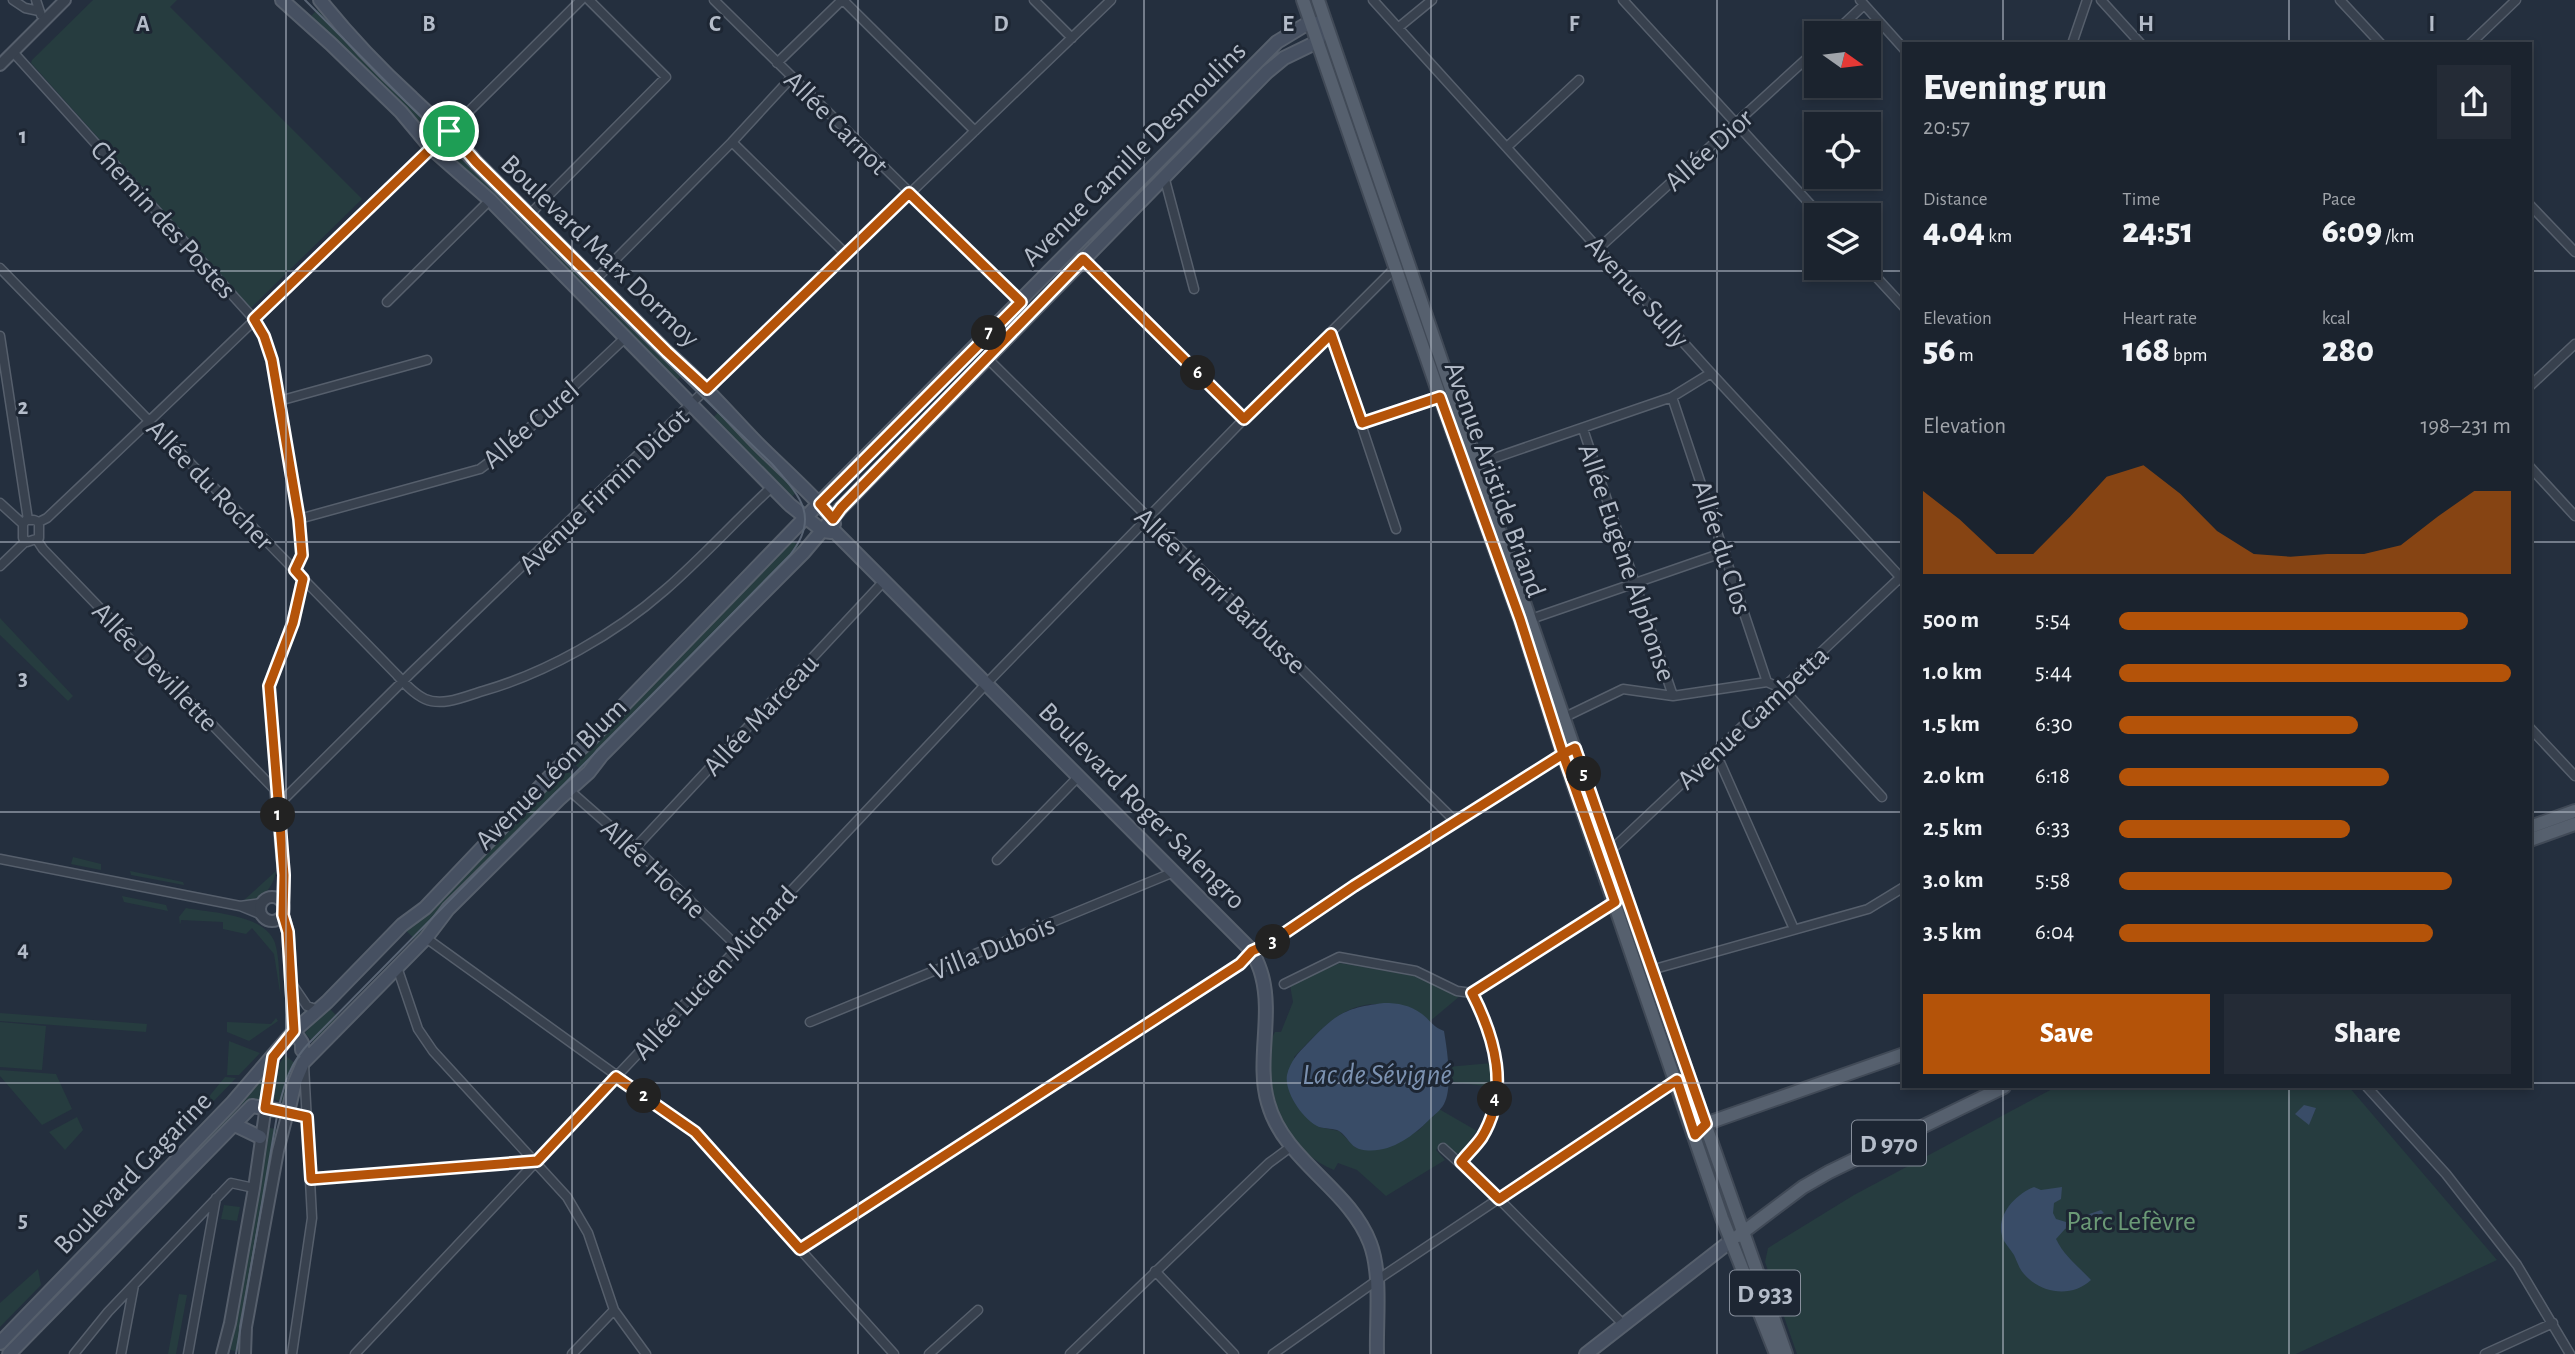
<!DOCTYPE html>
<meta charset="utf-8">
<style>
body{margin:0;font-family:"Alegreya Sans",sans-serif;background:#242b36;color:#f1f3f6;height:100vh;display:flex;flex-direction:column;font-size:26px;white-space:nowrap}
*{box-sizing:border-box;margin:0}
p{font-size:23px;color:#a0a4aa}
.icon{flex:none;width:38px;height:38px;fill:none;stroke:currentColor;stroke-width:2;stroke-linecap:round;stroke-linejoin:round}
.map{position:relative;flex:1;overflow:hidden}
.panel{position:absolute;left:1902px;top:42px;width:630px;height:1046px;display:flex;flex-direction:column;background:#1b232e;border-radius:0px;box-shadow:0 4px 10px #0003,0 0 0 2px #39404a}
.panel>*{flex:none}
.needle{width:46px;rotate:104deg}
.tools{position:absolute;left:1804px;top:21px;display:grid;gap:14px}
.tools a{display:grid;place-items:center;width:77px;height:77px;border-radius:0px;background:#1b232e;box-shadow:0 4px 10px #0003,0 0 0 2px #39404a;font-size:35px}
.pin{position:absolute;display:grid;place-items:center;width:60px;height:60px;color:#fff;margin:-30px;border:4px solid #fff;border-radius:50%;box-shadow:0 2px 7px #0007}
.km{position:absolute;width:35px;height:35px;margin:-18px;border-radius:50%;background:#222;color:#fff;font-size:19px;line-height:35px;text-align:center}
.round{display:grid;place-items:center;flex:none;width:74px;height:74px;border-radius:0px;background:#242b36}
.summary{display:flex;align-items:center;justify-content:space-between;height:119px;padding:0 21px}
h1{font-size:38px;font-weight:800;line-height:52px}
.metrics{display:grid;grid-template-columns:repeat(3,1fr);gap:10px;height:119px;padding:7px 21px}
.metrics div{display:grid;align-content:center}
.metrics b{font-size:35px;font-weight:800}
.metrics small{font-size:19px;font-weight:400}
.metrics p{font-size:19px}
.chart{height:196px;padding:14px 21px}
.chart p{display:flex;justify-content:space-between}
.chart svg{width:100%;height:126px;margin-top:7px;fill:#b45309;opacity:.7}
.cta{display:flex;gap:14px;margin-top:auto;padding:14px 21px}
.cta a{flex:1;height:80px;border-radius:0px;background:#b45309;color:#fff;font-size:28px;font-weight:800;line-height:80px;text-align:center}
.cta a+a{background:#242b36;color:#f1f3f6}
ul{padding:0 21px;list-style:none;font-size:23px}
li{display:grid;grid-template-columns:112px 84px 1fr;align-items:center;height:52px}
li i{height:18px;border-radius:9px;background:#b45309}
.map>svg:first-child{display:block}
</style>
<div class="map">
<svg width="2575" height="1354" viewBox="0 0 2575 1354">
<rect width="100%" height="100%" fill="#242f3e"/>
<path fill="#263c3f" d="M93 0H177L170 7 362 199 251 308 31 63 32 60Z
M321 6 430 117 419 128 307 20Z
M461 149 685 372 674 383 451 159Z
M721 409 800 488 790 499 769 473 726 431 711 420Z
M790 539 802 548 788 564 776 571 594 756 583 772 571 761Z
M0 618 73 696 68 701 0 635Z
M565 768 576 779 418 942 404 929 430 909 553 783Z
M73 857 101 864V870L71 864Z
M130 871 183 882 184 885 131 875Z
M276 871C273 889 262 900 243 901Z
M122 896 166 905 168 911 124 902Z
M186 908C212 913 265 914 275 943 280 960 279 981 281 999L274 954 252 928 246 934 223 929V922L181 920 180 925 179 917Z
M1340 963 1414 976 1460 996 1429 1022C1422 1012 1412 1011 1401 1008 1351 993 1326 1024 1294 1057L1319 1127 1339 1131 1356 1148 1418 1131 1439 1109 1477 1131 1460 1153H1454L1443 1142 1436 1150 1445 1160 1386 1196 1357 1170 1338 1163 1334 1170C1290 1152 1269 1104 1270 1059 1270 1049 1270 1041 1275 1032H1281L1293 1002 1290 985Z
M328 1007 338 1017 335 1020 338 1024 314 1043 305 1033Z
M0 1013 147 1024 146 1032 0 1021Z
M276 1018 278 1021 249 1041 227 1032V1022L271 1024Z
M0 1022 46 1026 42 1070 0 1067Z
M229 1041 260 1053 239 1075H227Z
M285 1055 297 1065 283 1102 273 1099 274 1091H272L277 1068Z
M1492 1063 1491 1087 1448 1081 1447 1067Z
M0 1070 56 1074 72 1109 42 1125 0 1076Z
M266 1072 261 1101 252 1099 244 1107 240 1102Z
M225 1077 236 1078 182 1134 180 1132Z
M2056 1087H2349L2497 1260 2296 1354H1797L1765 1262 1768 1248 1854 1195Z
M234 1108 239 1113 200 1152 197 1149Z
M77 1117 83 1130 65 1150 49 1132Z
M265 1127 281 1130 241 1352 226 1349Z
M224 1205 240 1207 237 1221 221 1219Z
M38 1269 41 1285 0 1327V1303Z
M179 1294 187 1295 176 1354H168Z"/>
<path fill="#394c67" d="M1384 1003C1398 1003 1410 1005 1422 1014 1430 1020 1433 1027 1444 1031 1447 1049 1453 1087 1444 1104 1441 1110 1434 1115 1429 1120 1411 1138 1386 1156 1359 1149 1350 1146 1347 1136 1339 1131 1334 1128 1325 1129 1319 1127 1303 1120 1284 1092 1287 1075 1290 1062 1298 1053 1307 1044 1335 1015 1343 1008 1384 1003Z
M2304 1105 2316 1108 2309 1125 2295 1114Z
M2034 1187 2041 1190 2062 1187 2061 1199 2054 1203 2053 1213 2056 1219 2066 1222 2101 1210 2104 1213 2065 1229 2056 1239C2064 1256 2079 1267 2091 1280 2072 1298 2041 1294 2024 1274 2019 1269 2017 1261 2014 1255 2011 1250 2007 1246 2004 1241 1993 1218 2014 1195 2034 1187Z"/>
<g fill="none" stroke-linecap="round" stroke-linejoin="round">
<g stroke="#565f6c" stroke-width="11">
<path id="minor" d="M13 0 25 8 39 11
M36 0 41 15
M714 0 1021 302
M843 0 975 131
M1034 0 1072 38
M1373 0 1711 373 1904 581
M1623 0 1820 215
M1860 0 1904 49
M2101 0 2141 44
M2340 0 2381 44
M1399 27 1432 0
M1834 33 1864 5
M2072 44 2087 0
M2470 44 2516 0
M13 52 254 319 264 336 272 360 299 519 302 555 295 570
M777 63 842 0
M732 142 847 255
M1507 147 1579 80
M1164 176 1194 289
M2530 205 2575 252
M529 215 666 77 589 0
M1599 248 1816 50
M1083 259 1244 419
M0 268 397 675C405 684 414 694 425 699 443 707 466 696 483 691 546 673 615 634 665 590 702 558 736 520 773 486
M1868 268 1904 307
M595 280 732 142 791 78
M387 302 490 200
M1331 334 1396 529
M0 336 28 520
M986 357 1456 822
M2530 386 2575 344
M1672 397 1767 682 1783 689 1882 797
M279 401 427 360
M1361 423 1440 397
M1583 429 1673 696
M1477 464 1672 397 1711 373
M2530 467 2575 516
M0 503 23 524
M299 519 480 469 507 449 626 337
M26 520H34L39 522V538L27 542 23 538V524Z
M39 522 47 518C227 348 406 175 581 0
M37 540 43 549 276 791
M0 566 26 541
M1531 619 1725 552
M1565 717 1623 689 1673 696 1767 682
M2530 728 2575 776
M1715 751 1794 929
M276 791 269 686 293 623 302 579
M570 791 635 848 738 947
M277 806 411 673 1111 0
M635 848 884 581
M1608 853 1904 574
M0 859 240 906 262 915
M997 860 1079 776
M240 906 262 903
M426 938 695 1132 894 1354
M397 967 418 1029 433 1051 567 1197 588 1233 614 1310 646 1354
M1651 970 1868 909 1904 887
M292 984 307 1006 318 1010
M1284 984 1339 957 1416 971 1457 991 1472 993
M1472 993 1615 902
M810 1022 1174 872
M2367 1087 2446 1174 2517 1265 2570 1354
M1443 1148 1499 1199 1624 1325
M1460 1162C1467 1154 1476 1146 1482 1137 1510 1090 1495 1038 1472 993
M311 1179 537 1161
M800 1249 1240 964 1252 951 1271 943 1354 886 1566 752
M1155 1271 1234 1354
M74 1354 108 1312 231 1183 254 1188
M121 1354 134 1285
M188 1354 216 1198
M292 1354 312 1218 304 1065
M355 1354 987 683 1244 419 1395 268
M572 1354 614 1310
M929 1354 978 1310
M1070 1354 1269 1163 1292 1146
M1273 1354 1383 1276 1676 1080
M2485 1354 2553 1323"/>
</g>
<g stroke="#565f6c" stroke-width="14">
<path id="tertiary" d="M0 65 65 0
M276 791 284 875 283 902
M260 909a12 12 0 1 1 24 0a12 12 0 1 1-24 0Z
M283 915 288 932 294 1031
M222 1354 230 1323 254 1188 273 1057
M245 1354 246 1327 278 1151 288 1112"/>
</g>
<g stroke="#565f6c" stroke-width="16">
<path id="secondary" d="M282 0 331 44 401 112 432 149 490 200 790 505 823 531 831 532
M320 0C348 35 378 67 412 98 434 119 457 138 476 162L667 352C700 380 727 412 757 443 783 469 810 492 833 519L834 524
M835 532 1252 951C1256 959 1260 968 1262 976 1273 1017 1256 1062 1268 1103 1284 1161 1349 1188 1370 1243 1382 1274 1376 1321 1377 1354
M294 1031 302 1043V1050L309 1056
M235 1125 260 1137
M0 1343 233 1102 294 1031 327 1002 402 925 425 908 558 768 587 743 832 490 1277 42 1310 22 1325 25 1317 42 1284 58 1267 72 841 508 804 552 602 755 589 772 559 799 448 909 426 938 303 1063 295 1082 288 1112 252 1106 9 1354
M1586 1354 1732 1240"/>
</g>
<g stroke="#414a57" stroke-width="16">
<path id="primary" d="M1303 0 1440 397 1520 619 1563 754 1722 1218 1776 1354
M1318 0 1613 862 1786 1354
M2530 827 2575 811
M2530 840 2575 824
M1705 1124 1904 1054
M1738 1236 1803 1187 1829 1172 2004 1087"/>
</g>
<use href="#minor" stroke="#38414e" stroke-width="8"/>
<use href="#tertiary" stroke="#38414e" stroke-width="10"/>
<use href="#secondary" stroke="#465061" stroke-width="12"/>
<use href="#primary" stroke="#56606e" stroke-width="12"/>
<path stroke="#5a6575" stroke-width="2" d="M236 1354 278 1110C285 1082 290 1062 311 1041L790 555C821 516 799 495 772 464 613 312 460 156 305 0"/>
</g>
<g fill="none" stroke-linecap="round" stroke-linejoin="round">
<g stroke="#fff" stroke-width="14">
<path id="route" d="M449 131 254 319 264 336 272 360 299 519 302 555 295 570 303 579 293 623 269 686 284 875 283 915 288 932 294 1031 273 1057 265 1108 307 1117 311 1179 537 1161 616 1077 695 1132 800 1249 1240 964 1252 951 1270 943 1354 886 1563 754 1615 902 1472 993C1495 1038 1510 1090 1482 1137 1476 1146 1467 1154 1461 1162L1499 1199 1677 1080 1695 1135 1706 1124 1575 748 1563 754 1520 619 1440 397 1362 423 1331 334 1244 419 1083 259 841 508 833 519 820 504 1021 302 909 193 707 389 667 352 476 162 449 131"/>
</g>
<use href="#route" stroke="#b45309" stroke-width="9"/>
</g>
<path fill="none" stroke="#b4bcc9" stroke-width="2" stroke-opacity="0.55" d="M286 0V1354M572 0V1354M858 0V1354M1144 0V1354M1431 0V1354M1717 0V1354M2003 0V44M2289 0V44M0 271H1904M2530 271H2575M0 542H1904M2530 542H2575M0 812H1904M2530 812H2575M0 1083H1904M2530 1083H2575M2003 1087V1354M2289 1087V1354"/>
<g text-anchor="middle" stroke-width="6" stroke-linejoin="round" paint-order="stroke">
<g fill="#1d2633" stroke="#878f9c" stroke-width="2">
<rect x="1852" y="1120.5" width="74" height="45" rx="5"/>
<rect x="1730" y="1270.5" width="70" height="45" rx="5"/>
</g>
<g font-size="26" font-weight="bold" fill="#b4bcc9">
<text x="1889" y="1152">D 970</text>
<text x="1765" y="1302">D 933</text>
</g>
<g font-size="28" fill="#b4bcc9" stroke="#1d2633">
<text transform="translate(837 122) rotate(45)" y="10">Allée Carnot</text>
<text transform="translate(1708 149) rotate(-42)" y="10">Allée Dior</text>
<text transform="translate(1133 153) rotate(-45)" y="10">Avenue Camille Desmoulins</text>
<text transform="translate(164 219) rotate(48)" y="10">Chemin des Postes</text>
<text transform="translate(601 250) rotate(44)" y="10">Boulevard Marx Dormoy</text>
<text transform="translate(1638 291) rotate(48)" y="10">Avenue Sully</text>
<text transform="translate(530 424) rotate(-41)" y="10">Allée Curel</text>
<text transform="translate(1496 479) rotate(70)" y="10">Avenue Aristide Briand</text>
<text transform="translate(211 484) rotate(46)" y="10">Allée du Rocher</text>
<text transform="translate(603 490) rotate(-44)" y="10">Avenue Firmin Didot</text>
<text transform="translate(1723 547) rotate(72)" y="10">Allée du Clos</text>
<text transform="translate(1628 562) rotate(71)" y="10">Allée Eugène Alphonse</text>
<text transform="translate(1221 590) rotate(44)" y="10">Allée Henri Barbusse</text>
<text transform="translate(156 666) rotate(46)" y="10">Allée Devillette</text>
<text transform="translate(760 714) rotate(-47)" y="10">Allée Marceau</text>
<text transform="translate(1752 717) rotate(-43)" y="10">Avenue Gambetta</text>
<text transform="translate(550 773) rotate(-45)" y="10">Avenue Léon Blum</text>
<text transform="translate(1143 805) rotate(45)" y="10">Boulevard Roger Salengro</text>
<text transform="translate(654 868) rotate(43)" y="10">Allée Hoche</text>
<text transform="translate(992 947) rotate(-22)" y="10">Villa Dubois</text>
<text transform="translate(714 972) rotate(-47)" y="10">Allée Lucien Michard</text>
<text transform="translate(132 1172) rotate(-46)" y="10">Boulevard Gagarine</text>
</g>
<g font-size="28" fill="#6b9a76" stroke="#1d2633">
<text x="2131" y="1230">Parc Lefèvre</text>
</g>
<g font-size="30" font-style="italic" fill="#7c92b1" stroke="#1d2633">
<text x="1377" y="1084">Lac de Sévigné</text>
</g>
</g>
<g font-size="23" text-anchor="middle" font-weight="bold" fill="#b4bcc9" stroke="#1d2633" stroke-width="6" stroke-linejoin="round" paint-order="stroke">
<text x="143" y="31">A</text>
<text x="429" y="31">B</text>
<text x="715" y="31">C</text>
<text x="1001" y="31">D</text>
<text x="1288" y="31">E</text>
<text x="1574" y="31">F</text>
<text x="2146" y="31">H</text>
<text x="2432" y="31">I</text>
<text x="23" y="143">1</text>
<text x="23" y="414">2</text>
<text x="23" y="685">3</text>
<text x="23" y="956">4</text>
<text x="23" y="1227">5</text>
</g>
</svg>
<div class="tools">
<a><svg class="needle" viewBox="-14 -14 28 28"><path d="M0-13l5 13h-10z" fill="#e53935"/><path d="M0 13l5-13h-10z" fill="#a0a4aa"/></svg></a>
<a><svg class="icon" aria-label="locate" viewBox="0 0 24 24"><circle cx="12" cy="12" r="6"/><path d="M12 2v4M12 18v4M2 12h4M18 12h4"/></svg></a>
<a><svg class="icon" aria-label="layers" viewBox="0 0 24 24"><path d="M12 4l9 5-9 5-9-5zM3 14l9 5 9-5"/></svg></a>
</div>
<div class="pin" style="left:449px;top:131px;background:#1e9e55"><svg class="icon" aria-label="arrive" viewBox="0 0 24 24"><path d="M6 21V4h12l-3 4 3 4H6"/></svg></div>
<b class="km" style="left:278px;top:815px">1</b>
<b class="km" style="left:644px;top:1096px">2</b>
<b class="km" style="left:1273px;top:942px">3</b>
<b class="km" style="left:1495px;top:1099px">4</b>
<b class="km" style="left:1584px;top:774px">5</b>
<b class="km" style="left:1198px;top:373px">6</b>
<b class="km" style="left:989px;top:333px">7</b>
<section class="panel">
<div class="summary"><div><h1>Evening run</h1><p>20:57</p></div><a class="round"><svg class="icon" aria-label="share" viewBox="0 0 24 24"><path d="M12 15V3M7 8l5-5 5 5M5 13v7h14v-7"/></svg></a></div>
<div class="metrics">
<div><p>Distance</p><b>4.04<small> km</small></b></div>
<div><p>Time</p><b>24:51</b></div>
<div><p>Pace</p><b>6:09<small> /km</small></b></div>
</div>
<div class="metrics">
<div><p>Elevation</p><b>56<small> m</small></b></div>
<div><p>Heart rate</p><b>168<small> bpm</small></b></div>
<div><p>kcal</p><b>280</b></div>
</div>
<div class="chart"><p><span>Elevation</span>198–231 m</p>
<svg viewBox="0 0 160 44" preserveAspectRatio="none"><path d="M0 44V15L10 25L20 37L30 37L40 24L50 10L60 6L70 16L80 29L90 37L100 38L110 37L120 37L130 34L140 24L150 15L160 15V44z"/></svg>
</div>
<ul>
<li><b>500 m</b>5:54<i style="width:89%"></i></li>
<li><b>1.0 km</b>5:44<i style="width:100%"></i></li>
<li><b>1.5 km</b>6:30<i style="width:61%"></i></li>
<li><b>2.0 km</b>6:18<i style="width:69%"></i></li>
<li><b>2.5 km</b>6:33<i style="width:59%"></i></li>
<li><b>3.0 km</b>5:58<i style="width:85%"></i></li>
<li><b>3.5 km</b>6:04<i style="width:80%"></i></li>
</ul>
<div class="cta"><a>Save</a><a>Share</a></div>
</section>
</div>
